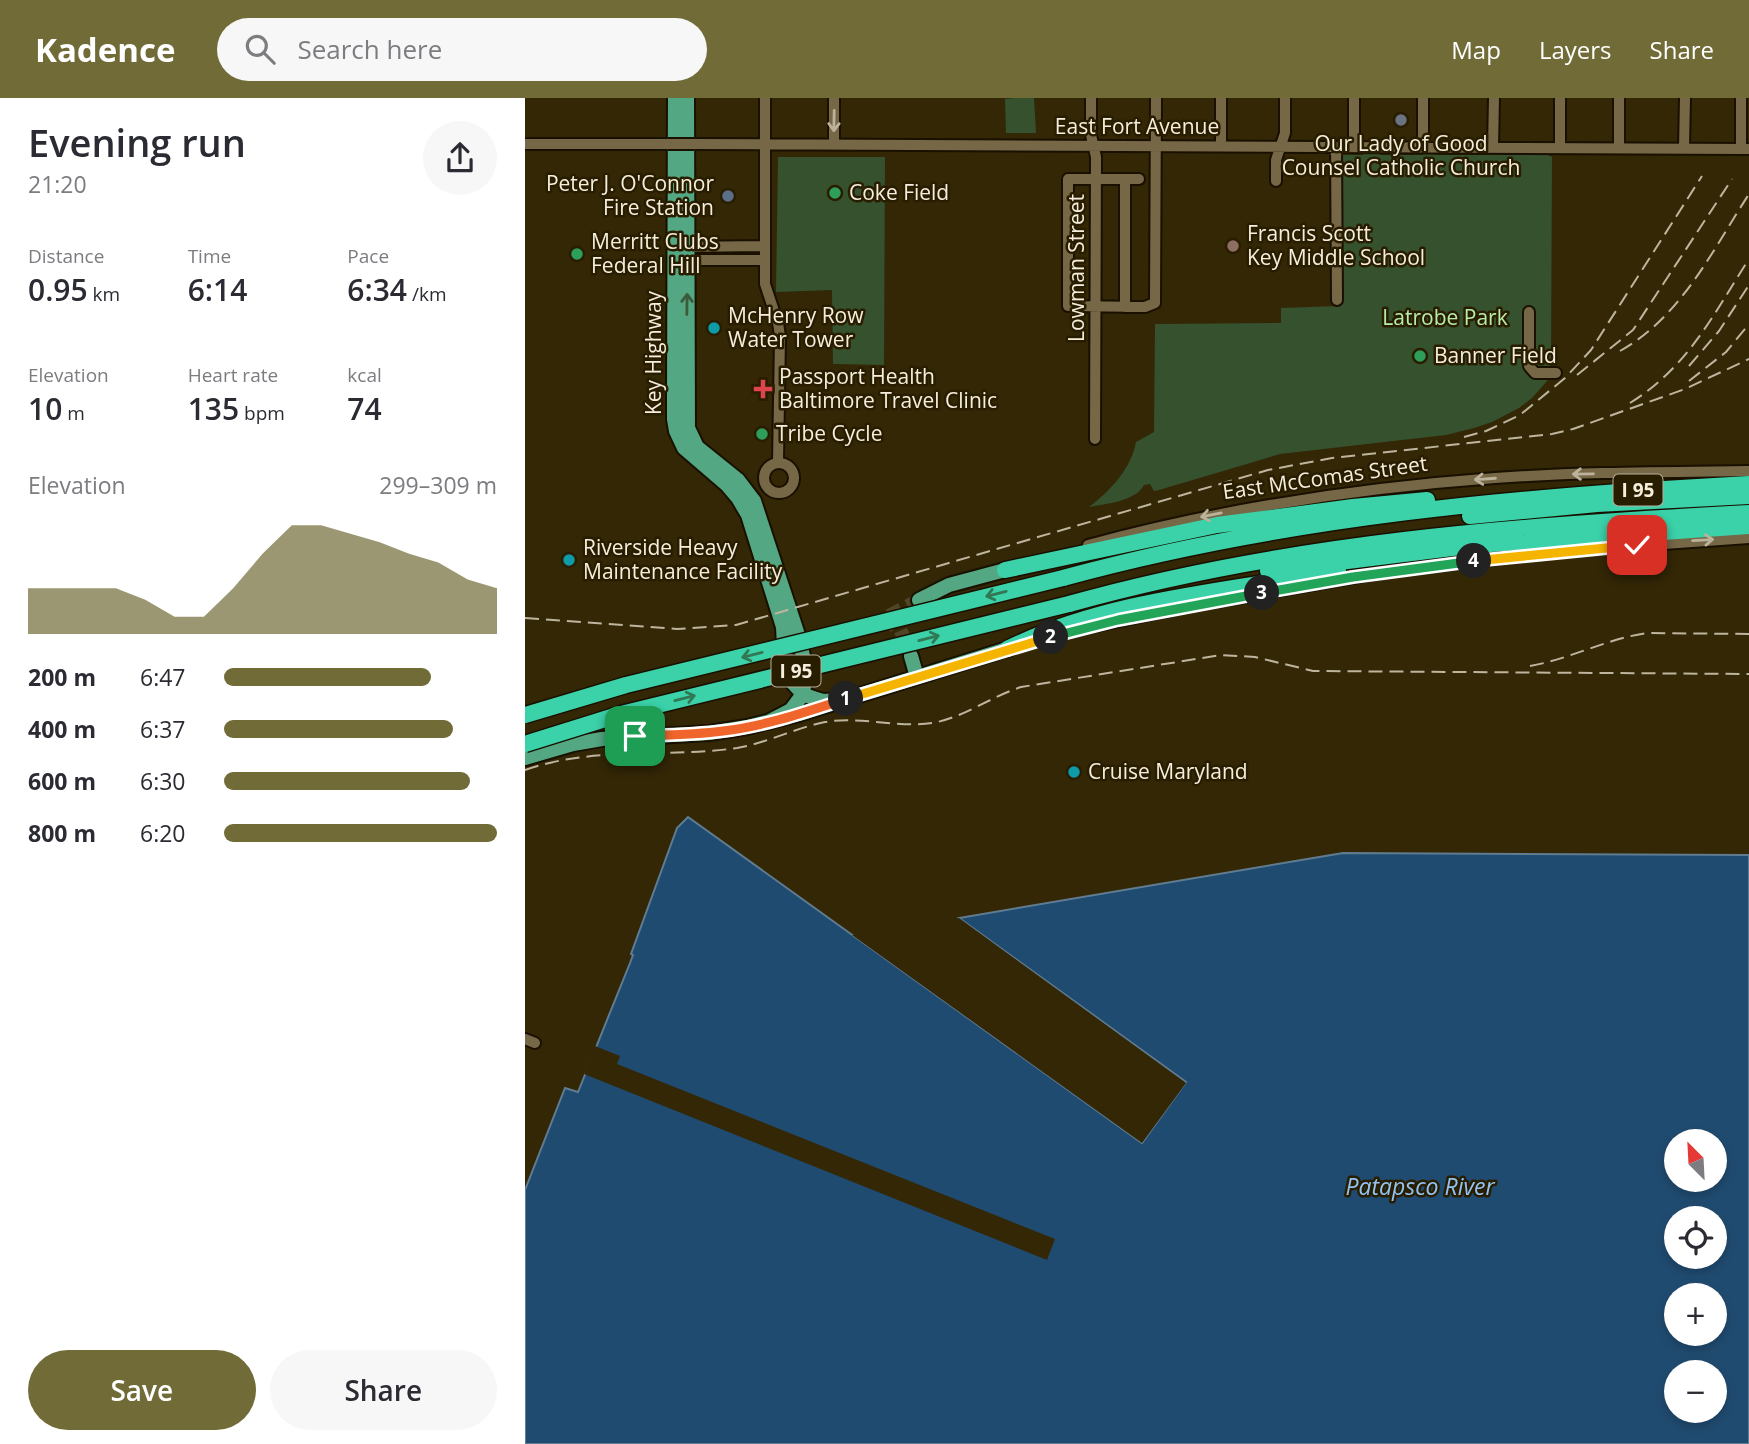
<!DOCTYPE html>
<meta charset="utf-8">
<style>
body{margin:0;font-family:"Open Sans",sans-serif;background:#f7f7f7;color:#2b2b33;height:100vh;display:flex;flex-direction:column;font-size:26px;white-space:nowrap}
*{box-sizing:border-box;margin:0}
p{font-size:23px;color:#7c7c81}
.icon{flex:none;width:38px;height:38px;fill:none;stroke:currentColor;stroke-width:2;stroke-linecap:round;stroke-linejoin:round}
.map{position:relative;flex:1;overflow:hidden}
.side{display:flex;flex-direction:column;background:#fff;width:525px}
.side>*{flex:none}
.needle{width:46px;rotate:336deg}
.tools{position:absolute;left:1139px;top:1031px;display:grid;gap:14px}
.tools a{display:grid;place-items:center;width:63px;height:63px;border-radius:50%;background:#fff;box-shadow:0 4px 10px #0003;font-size:35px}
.pin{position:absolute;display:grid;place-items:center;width:60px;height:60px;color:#fff;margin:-30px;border-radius:14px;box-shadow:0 4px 10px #0006}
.km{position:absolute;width:35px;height:35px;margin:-18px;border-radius:50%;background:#222;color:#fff;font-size:19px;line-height:35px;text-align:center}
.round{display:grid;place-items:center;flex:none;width:74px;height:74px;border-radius:37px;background:#f7f7f7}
.summary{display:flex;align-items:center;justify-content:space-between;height:119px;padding:0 28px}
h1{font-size:38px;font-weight:600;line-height:52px}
.figures{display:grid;grid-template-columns:repeat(3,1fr);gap:10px;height:119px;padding:7px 28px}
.figures div{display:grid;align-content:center}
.figures b{font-size:30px;font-weight:600}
.figures small{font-size:19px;font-weight:400}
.figures p{font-size:19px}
.chart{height:196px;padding:14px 28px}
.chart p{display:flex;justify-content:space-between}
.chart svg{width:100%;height:126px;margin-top:7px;fill:#716c37;opacity:.7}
.action{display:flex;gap:14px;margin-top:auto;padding:14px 28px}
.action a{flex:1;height:80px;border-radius:42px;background:#716c37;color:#fff;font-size:28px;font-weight:600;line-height:80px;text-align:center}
.action a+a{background:#f7f7f7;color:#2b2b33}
ul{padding:0 28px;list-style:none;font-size:23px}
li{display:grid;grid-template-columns:112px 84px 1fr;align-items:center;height:52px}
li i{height:18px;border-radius:9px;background:#716c37}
header{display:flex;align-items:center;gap:42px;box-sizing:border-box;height:98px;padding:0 35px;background:#716c37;color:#fff}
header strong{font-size:33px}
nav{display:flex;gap:38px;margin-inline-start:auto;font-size:24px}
.search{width:490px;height:63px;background:#f7f7f7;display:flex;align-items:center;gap:18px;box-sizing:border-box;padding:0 24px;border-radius:38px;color:#7c7c81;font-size:26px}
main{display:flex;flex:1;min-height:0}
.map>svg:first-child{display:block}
</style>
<header>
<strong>Kadence</strong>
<div class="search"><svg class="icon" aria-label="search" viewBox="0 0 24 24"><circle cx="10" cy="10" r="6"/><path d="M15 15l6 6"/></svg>Search here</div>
<nav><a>Map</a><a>Layers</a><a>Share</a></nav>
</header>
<main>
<section class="side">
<div class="summary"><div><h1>Evening run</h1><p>21:20</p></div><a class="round"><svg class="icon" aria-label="share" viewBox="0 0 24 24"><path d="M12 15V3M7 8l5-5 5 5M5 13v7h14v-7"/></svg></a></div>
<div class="figures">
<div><p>Distance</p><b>0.95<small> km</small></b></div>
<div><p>Time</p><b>6:14</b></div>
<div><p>Pace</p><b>6:34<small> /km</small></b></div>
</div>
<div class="figures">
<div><p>Elevation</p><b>10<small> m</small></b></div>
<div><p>Heart rate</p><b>135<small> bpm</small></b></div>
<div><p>kcal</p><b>74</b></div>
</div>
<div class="chart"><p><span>Elevation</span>299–309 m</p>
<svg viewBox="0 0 160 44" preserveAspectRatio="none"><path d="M0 44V28L10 28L20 28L30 28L40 32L50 38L60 38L70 28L80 16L90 6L100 6L110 9L120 12L130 16L140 19L150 25L160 28V44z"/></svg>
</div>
<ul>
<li><b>200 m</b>6:47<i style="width:76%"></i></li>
<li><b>400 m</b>6:37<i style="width:84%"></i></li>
<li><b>600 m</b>6:30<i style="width:90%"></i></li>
<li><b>800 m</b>6:20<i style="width:100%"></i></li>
</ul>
<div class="action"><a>Save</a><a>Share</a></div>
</section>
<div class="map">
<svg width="1224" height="1346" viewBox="0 0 1224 1346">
<rect width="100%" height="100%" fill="#332706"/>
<path fill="#35512e" d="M490 0H509L511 35H481L480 1Z
M840 54 847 56 854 55 856 57H897L902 54 910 57H1023L1027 59 1026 266 1023 282 1007 300 994 310 967 324 949 330 921 337 755 356 634 392 629 393 625 386 619 387C611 403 581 406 564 409 585 393 606 371 611 344L629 334 630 226 756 225V210L814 208 815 57H838Z
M253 59H360L359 267 308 266 307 192 251 194Z"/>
<path fill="#204b70" stroke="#607c91" stroke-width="2" fill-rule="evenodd" d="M163 719 617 1045 661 984 434 820 818 755 1224 757V1346H0V1092L40 990 53 994 105 865 108 857 106 856 152 730ZM1152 1043H1190V1082H1152ZM1152 1120H1190V1158H1152ZM1152 1197H1190V1236H1152ZM1152 1274H1190V1312H1152Z"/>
<path fill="#332706" d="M434 820 661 985 617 1045 327 837H332L617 1040 656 985 430 821Z
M70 948 95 958 92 966 530 1141 522 1162 59 976Z"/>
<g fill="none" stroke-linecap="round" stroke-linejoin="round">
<path stroke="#504526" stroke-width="14" stroke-dasharray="14 7" stroke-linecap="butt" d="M364 518 394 502
M359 520 375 531 386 556"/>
<g stroke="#191000" stroke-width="14">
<path id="minor" d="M240 0V186L253 225 255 238 253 364
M566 0V37L571 59 570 341
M1216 0V51
M0 46H143
M169 46 1224 51
M309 47V0
M696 48V0
M811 49 812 202
M829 49V0
M898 49V0
M968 49 969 0
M1035 50V0
M1094 50V0
M1159 50 1160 0
M614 81H543V208L620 209 630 205 631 0
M751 83V62L760 35V0
M156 149 240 148
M156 162H240
M600 209V81
M1004 214V268L1010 275H1031
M239 380a15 15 0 1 1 30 0a15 15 0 1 1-30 0Z
M563 447C695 411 833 390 970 380 1054 374 1139 374 1224 373
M539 535 657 510 861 474 1040 453 1224 440
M0 941 10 945"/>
</g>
<g stroke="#191000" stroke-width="18">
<path id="major" d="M150 0 149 294V321L151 333 159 350 202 387 213 400 223 417 258 529 260 568 266 583 278 596 288 600 298 603 318 602
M162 0 163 330 172 349 213 382 229 403 274 540 281 572 278 596 266 612 243 624
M394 502 424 487 480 472
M386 558 392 579
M0 660 48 646 77 641 184 635 222 629 274 616 482 551"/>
</g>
<g stroke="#191000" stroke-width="19">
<path id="highway" d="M945 418 1072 406 1224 398
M480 472 692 427 828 409 902 402
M743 473 951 447 1224 428
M538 480C761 419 994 398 1224 386
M544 506C765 444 996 427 1224 415
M482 551C584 501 703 493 813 473"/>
</g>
<use href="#minor" stroke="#766747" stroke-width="10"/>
<use href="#major" stroke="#53a782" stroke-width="14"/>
<use href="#highway" stroke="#3bd2a9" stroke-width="16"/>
<path stroke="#beb59f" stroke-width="2" stroke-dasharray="14 7" stroke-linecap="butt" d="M1095 253C1156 219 1187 153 1224 96
M1164 268 1194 233 1224 187
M1052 277 1108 232 1207 81
M1164 283 1201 254 1224 226
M1105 305C1163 269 1188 217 1224 161
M939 339 961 333 995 317 1040 280 1066 252 1177 78
M0 520 152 531 211 527 743 372 807 360 1027 336 1048 331 1160 291 1224 261
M1005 568C1045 561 1081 541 1122 535L1224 536
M0 672C68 648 142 660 212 650 242 645 270 630 300 624 335 618 371 630 407 625 438 620 465 599 496 589L696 557 730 559 788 573 1224 576"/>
<g stroke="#191000" stroke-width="14" stroke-linecap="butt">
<path id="minor-bridge" d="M143 46H169"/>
</g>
<g stroke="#191000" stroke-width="19" stroke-linecap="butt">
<path id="highway-bridge" d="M0 617 101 587 538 480
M0 646 96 616 544 506"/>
</g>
<use href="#minor-bridge" stroke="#766747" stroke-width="10"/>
<use href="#highway-bridge" stroke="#3bd2a9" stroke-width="16"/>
</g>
<defs><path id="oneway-shaft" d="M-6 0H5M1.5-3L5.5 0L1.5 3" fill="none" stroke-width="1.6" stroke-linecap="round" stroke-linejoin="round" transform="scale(1.75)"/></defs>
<g stroke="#bcb19a">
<use href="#oneway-shaft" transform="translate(309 23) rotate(91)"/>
<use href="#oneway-shaft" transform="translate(1058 376) rotate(179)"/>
<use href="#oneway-shaft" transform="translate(960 381) rotate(176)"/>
<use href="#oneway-shaft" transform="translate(686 417) rotate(169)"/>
<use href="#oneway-shaft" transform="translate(1178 442) rotate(-3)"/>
</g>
<use stroke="#3c5b3a" href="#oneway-shaft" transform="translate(162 206) rotate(-89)"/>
<g stroke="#327854">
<use href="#oneway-shaft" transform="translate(471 496) rotate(166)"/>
<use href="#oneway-shaft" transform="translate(404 540) rotate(-14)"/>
<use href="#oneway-shaft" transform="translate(227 557) rotate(166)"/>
<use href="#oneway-shaft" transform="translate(160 600) rotate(-14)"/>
</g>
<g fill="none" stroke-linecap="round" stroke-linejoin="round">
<g stroke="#fff" stroke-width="14">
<path id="split-1" d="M110 638C140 637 169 637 198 633 240 628 281 614 321 601"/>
</g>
<g stroke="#fff" stroke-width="14">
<path id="split-2" d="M321 601 526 539"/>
</g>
<g stroke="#fff" stroke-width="14">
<path id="split-3" d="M526 539 593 522 737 495"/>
</g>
<g stroke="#fff" stroke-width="14">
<path id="split-4" d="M737 495 828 479 949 463"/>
</g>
<g stroke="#fff" stroke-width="14">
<path id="split-5" d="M949 463 1112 447"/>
</g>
<use href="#split-1" stroke="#f0652b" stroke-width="9"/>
<use href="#split-2" stroke="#f5b400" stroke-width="9"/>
<use href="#split-3" stroke="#22a559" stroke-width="9"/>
<use href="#split-4" stroke="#22a559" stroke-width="9"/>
<use href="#split-5" stroke="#f5b400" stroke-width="9"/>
</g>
<circle fill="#6b7280" stroke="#291d00" stroke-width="2.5" cx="876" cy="22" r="7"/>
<g fill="#2e9e5b" stroke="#291d00" stroke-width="2.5">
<circle cx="310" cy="95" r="7"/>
<circle cx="52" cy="156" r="7"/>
<circle cx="895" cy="258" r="7"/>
<circle cx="237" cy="336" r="7"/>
</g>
<circle fill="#5c6f8a" stroke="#291d00" stroke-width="2.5" cx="203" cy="98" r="7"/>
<circle fill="#8d6e63" stroke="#291d00" stroke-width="2.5" cx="708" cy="148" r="7"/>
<g fill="#0f9aa8" stroke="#291d00" stroke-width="2.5">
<circle cx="189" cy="230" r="7"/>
<circle cx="44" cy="462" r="7"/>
<circle cx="549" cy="674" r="7"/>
</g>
<path fill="#e0444e" stroke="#291d00" stroke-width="2.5" d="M234.5 280.5h7v7h7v7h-7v7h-7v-7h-7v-7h7z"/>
<g text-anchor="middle" stroke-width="5" stroke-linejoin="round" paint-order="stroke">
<g fill="#291d00" stroke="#b8af9b" stroke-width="2">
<rect x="1088.5" y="376.5" width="49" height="31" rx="5"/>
<rect x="246.5" y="557.5" width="49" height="31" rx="5"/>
</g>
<g font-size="19" font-weight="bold" fill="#f6eedd">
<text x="1113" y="399">I 95</text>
<text x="271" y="580">I 95</text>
</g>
<g font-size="21" fill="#f6eedd" stroke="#291d00">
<text x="612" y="36">East Fort Avenue</text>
<text transform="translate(552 170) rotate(-90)" y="7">Lowman Street</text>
<text transform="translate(129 255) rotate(-90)" y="7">Key Highway</text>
<text transform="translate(800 380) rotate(-8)" y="7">East McComas Street</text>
</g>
<g font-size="21" fill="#f6eedd" stroke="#291d00" text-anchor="start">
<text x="876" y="53" text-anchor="middle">Our Lady of Good<tspan x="876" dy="24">Counsel Catholic Church</tspan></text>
<text x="189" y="93" text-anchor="end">Peter J. O'Connor<tspan x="189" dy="24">Fire Station</tspan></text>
<text x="324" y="102">Coke Field</text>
<text x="722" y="143">Francis Scott<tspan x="722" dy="24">Key Middle School</tspan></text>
<text x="66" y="151">Merritt Clubs<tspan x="66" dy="24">Federal Hill</tspan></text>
<text x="203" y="225">McHenry Row<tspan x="203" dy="24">Water Tower</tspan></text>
<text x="909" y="265">Banner Field</text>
<text x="254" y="286">Passport Health<tspan x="254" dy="24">Baltimore Travel Clinic</tspan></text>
<text x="251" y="343">Tribe Cycle</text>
<text x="58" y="457">Riverside Heavy<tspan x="58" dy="24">Maintenance Facility</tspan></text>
<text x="563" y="681">Cruise Maryland</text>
</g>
<g font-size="21" fill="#b6eda8" stroke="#291d00">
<text x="920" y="227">Latrobe Park</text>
</g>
<g font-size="23" font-style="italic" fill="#91c3f4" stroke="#291d00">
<text x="895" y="1097">Patapsco River</text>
</g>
</g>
</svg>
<div class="tools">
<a><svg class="needle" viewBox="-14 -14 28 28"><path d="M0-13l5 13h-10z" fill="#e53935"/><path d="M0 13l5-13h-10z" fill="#7c7c81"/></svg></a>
<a><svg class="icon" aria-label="locate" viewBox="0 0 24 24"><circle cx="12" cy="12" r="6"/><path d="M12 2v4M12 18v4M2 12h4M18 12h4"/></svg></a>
<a>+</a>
<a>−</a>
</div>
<div class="pin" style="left:110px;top:638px;background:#1e9e55"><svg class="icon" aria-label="arrive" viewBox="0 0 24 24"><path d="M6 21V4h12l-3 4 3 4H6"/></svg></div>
<div class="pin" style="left:1112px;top:447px;background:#d93025"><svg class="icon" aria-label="check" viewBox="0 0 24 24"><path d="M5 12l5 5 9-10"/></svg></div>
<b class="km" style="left:321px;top:601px">1</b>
<b class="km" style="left:526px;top:539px">2</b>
<b class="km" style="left:737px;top:495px">3</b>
<b class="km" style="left:949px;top:463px">4</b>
</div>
</main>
